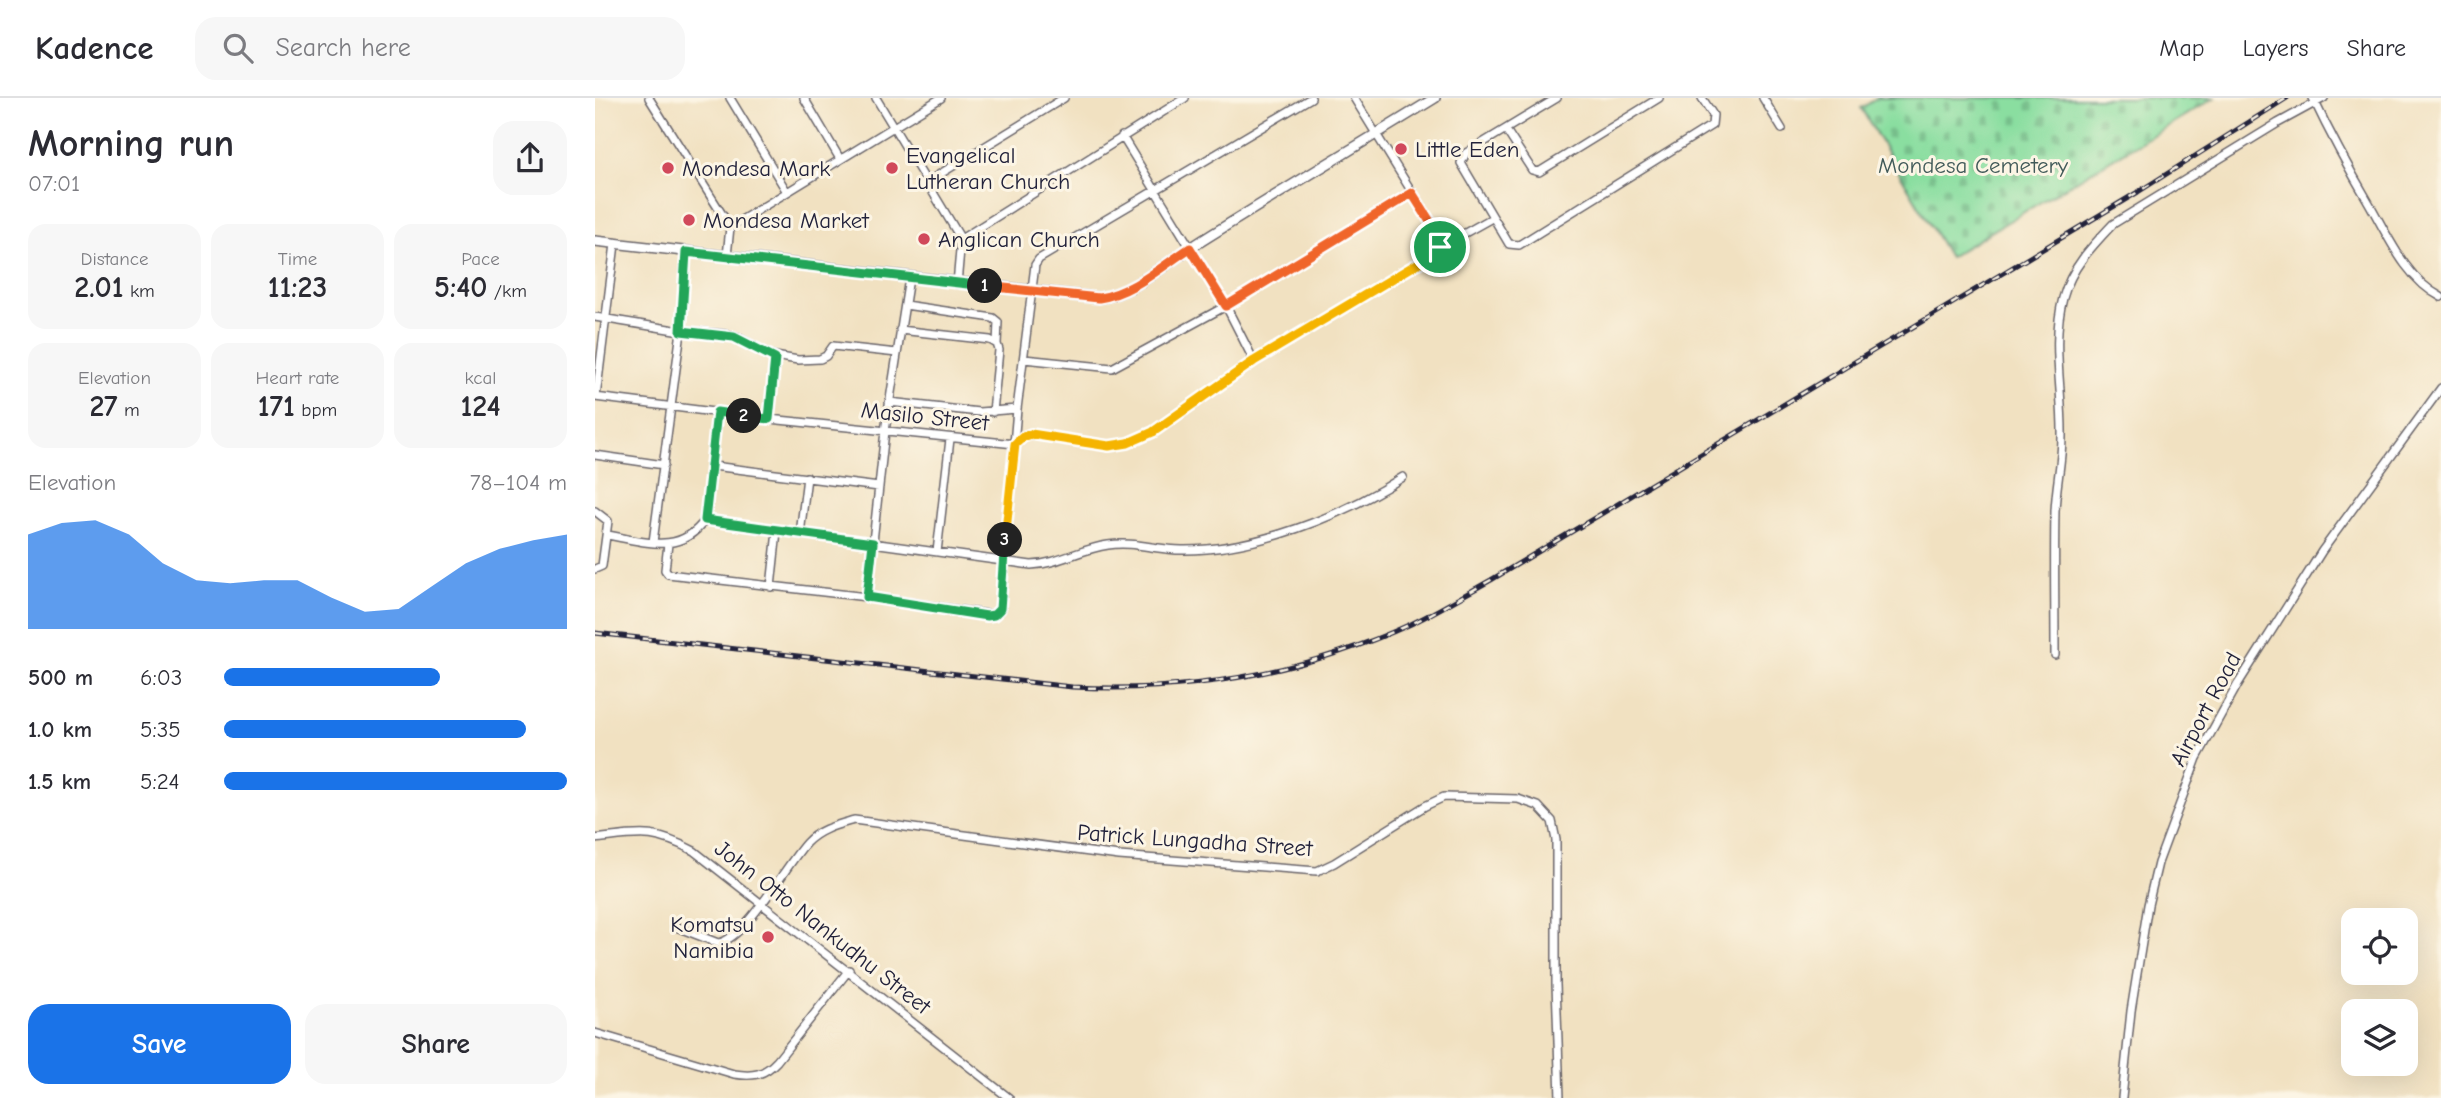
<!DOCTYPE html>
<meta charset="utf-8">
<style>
body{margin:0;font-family:"Comic Neue",sans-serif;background:#f7f7f7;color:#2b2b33;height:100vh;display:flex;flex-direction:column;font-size:26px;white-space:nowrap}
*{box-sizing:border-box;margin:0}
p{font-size:23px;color:#7c7c81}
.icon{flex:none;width:38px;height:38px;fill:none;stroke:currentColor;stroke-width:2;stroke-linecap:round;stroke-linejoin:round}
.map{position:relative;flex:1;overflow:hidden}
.drawer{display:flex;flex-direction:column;background:#fff;width:595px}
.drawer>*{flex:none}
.buttons{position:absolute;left:1746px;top:810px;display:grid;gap:14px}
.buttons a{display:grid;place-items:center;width:77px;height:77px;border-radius:14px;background:#fff;box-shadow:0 7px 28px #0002;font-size:35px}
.pin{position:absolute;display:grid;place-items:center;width:60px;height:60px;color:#fff;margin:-30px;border:4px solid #fff;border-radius:50%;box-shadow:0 2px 7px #0007}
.km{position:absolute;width:35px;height:35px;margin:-18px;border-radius:50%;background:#222;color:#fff;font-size:19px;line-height:35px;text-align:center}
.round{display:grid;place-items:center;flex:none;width:74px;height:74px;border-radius:21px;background:#f7f7f7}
.summary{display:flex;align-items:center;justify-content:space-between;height:119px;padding:0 28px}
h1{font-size:38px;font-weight:700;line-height:52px}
.stats{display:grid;grid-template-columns:repeat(3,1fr);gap:10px;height:119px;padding:7px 28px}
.stats div{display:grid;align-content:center;border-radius:18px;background:#f7f7f7;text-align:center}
.stats b{font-size:30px;font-weight:700}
.stats small{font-size:19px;font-weight:400}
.stats p{font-size:19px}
.chart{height:196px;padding:14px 28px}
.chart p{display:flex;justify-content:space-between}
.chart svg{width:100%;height:126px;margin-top:7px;fill:#1a73e8;opacity:.7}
.cta{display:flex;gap:14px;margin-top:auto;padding:14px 28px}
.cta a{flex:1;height:80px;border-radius:21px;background:#1a73e8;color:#fff;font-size:28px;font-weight:700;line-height:80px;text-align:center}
.cta a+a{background:#f7f7f7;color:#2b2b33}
ul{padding:0 28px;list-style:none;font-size:23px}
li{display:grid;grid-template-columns:112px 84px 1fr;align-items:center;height:52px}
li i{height:18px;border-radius:9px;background:#1a73e8}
header{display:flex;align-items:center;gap:42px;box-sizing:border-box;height:98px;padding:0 35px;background:#fff;border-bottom:2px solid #e1e1e2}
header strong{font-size:33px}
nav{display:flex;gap:38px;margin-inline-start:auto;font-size:24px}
.search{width:490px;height:63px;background:#f7f7f7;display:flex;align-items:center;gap:18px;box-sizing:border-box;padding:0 24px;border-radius:21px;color:#7c7c81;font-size:26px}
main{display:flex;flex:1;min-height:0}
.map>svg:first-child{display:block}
</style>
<header>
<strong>Kadence</strong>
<div class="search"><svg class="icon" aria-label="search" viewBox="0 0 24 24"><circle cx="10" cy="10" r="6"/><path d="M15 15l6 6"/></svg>Search here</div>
<nav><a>Map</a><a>Layers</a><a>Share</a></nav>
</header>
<main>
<section class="drawer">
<div class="summary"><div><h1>Morning run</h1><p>07:01</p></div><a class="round"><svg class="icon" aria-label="share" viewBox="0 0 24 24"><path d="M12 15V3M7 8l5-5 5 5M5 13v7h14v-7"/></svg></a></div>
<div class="stats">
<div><p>Distance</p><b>2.01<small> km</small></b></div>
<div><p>Time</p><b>11:23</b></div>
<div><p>Pace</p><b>5:40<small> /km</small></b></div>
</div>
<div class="stats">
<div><p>Elevation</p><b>27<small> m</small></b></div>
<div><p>Heart rate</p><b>171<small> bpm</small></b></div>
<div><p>kcal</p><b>124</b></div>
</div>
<div class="chart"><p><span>Elevation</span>78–104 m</p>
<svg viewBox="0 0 160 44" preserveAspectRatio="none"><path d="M0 44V11L10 7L20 6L30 11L40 21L50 27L60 28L70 27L80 27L90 33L100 38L110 37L120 29L130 21L140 16L150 13L160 11V44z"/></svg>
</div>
<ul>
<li><b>500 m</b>6:03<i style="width:63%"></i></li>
<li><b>1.0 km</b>5:35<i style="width:88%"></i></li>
<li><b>1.5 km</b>5:24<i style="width:100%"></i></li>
</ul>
<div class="cta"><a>Save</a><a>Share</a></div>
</section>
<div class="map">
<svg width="1846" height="1000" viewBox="0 0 1846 1000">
<defs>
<pattern id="cemetery-stones" width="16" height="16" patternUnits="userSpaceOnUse" patternTransform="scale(1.75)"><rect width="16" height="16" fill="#8adea0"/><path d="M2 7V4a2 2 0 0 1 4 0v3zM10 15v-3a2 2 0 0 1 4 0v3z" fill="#77be8b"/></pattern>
</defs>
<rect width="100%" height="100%" fill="#fcf5e5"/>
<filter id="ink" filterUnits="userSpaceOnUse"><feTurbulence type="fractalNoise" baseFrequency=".0143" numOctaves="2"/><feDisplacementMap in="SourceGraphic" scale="14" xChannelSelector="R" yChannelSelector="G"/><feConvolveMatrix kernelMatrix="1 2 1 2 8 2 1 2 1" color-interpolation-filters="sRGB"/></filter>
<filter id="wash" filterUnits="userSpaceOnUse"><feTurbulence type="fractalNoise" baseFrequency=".00686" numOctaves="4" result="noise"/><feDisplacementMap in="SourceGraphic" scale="28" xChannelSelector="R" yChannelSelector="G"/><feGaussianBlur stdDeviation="1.57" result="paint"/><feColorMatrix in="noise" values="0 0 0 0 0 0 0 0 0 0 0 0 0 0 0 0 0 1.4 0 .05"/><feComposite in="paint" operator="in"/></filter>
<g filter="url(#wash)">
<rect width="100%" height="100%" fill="#f1e1c1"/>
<path fill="url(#cemetery-stones)" stroke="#56806e" stroke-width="2" d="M1283 0H1619L1354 159 1266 10Z"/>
</g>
<g filter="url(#ink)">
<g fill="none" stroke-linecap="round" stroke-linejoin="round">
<g stroke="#6a656a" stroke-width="10">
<path id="minor" d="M54 0 135 129
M135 0 192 94
M209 0 245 61
M281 0 366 141 362 186
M962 0 871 55 866 65 914 146 924 147 1117 27 1118 17 1107 0
M1168 0 1187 31
M1718 0C1735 36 1754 71 1774 105 1793 138 1811 181 1846 199
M911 32 937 72 944 74 1064 0
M527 38 631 208 659 263
M332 84 469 0
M366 141 590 0
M845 149 897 120
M132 158 135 129 346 0
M310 207 398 220 403 224 402 246
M0 219 86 233 129 236 146 241 174 257 203 262 225 261 231 258 238 248 302 255
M305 232 395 242 402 246 404 252 398 314
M429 261 517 270 631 208 817 95
M0 299 174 321 420 346 428 339 436 336 515 348 533 345 558 334 659 263 837 157 845 149 841 133 759 0
M1 299 20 146
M294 304 384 314 422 311
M174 321 180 260
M0 357 69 367
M118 368 284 389
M0 413 13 423 7 468 0 471
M110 422 436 467C463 466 485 451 513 447 539 443 561 452 587 452 659 453 748 418 808 379
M205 436 212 379
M12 437C49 443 84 458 110 422L122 314
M58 444 86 233 91 154
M73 446 70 472 73 476 272 499 399 517 405 511 422 311 440 167 444 161 716 0
M342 454 355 341
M176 489 182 433
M272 499 290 333 314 180
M1460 557C1460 509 1459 461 1460 413 1461 388 1467 363 1467 339 1468 293 1456 245 1468 200 1476 170 1497 148 1518 126L1683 25 1729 0
M0 741C45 736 57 731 99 753L414 1000
M79 828 123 845C150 842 191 767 211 745 224 731 242 727 259 722L524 758 722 773 739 765 830 708 849 699 923 701 943 708 957 723 961 742V886L965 1000
M0 935 139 976C159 979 169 977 182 963L254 872
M1527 1000 1536 913 1553 807 1563 765 1602 660 1643 586 1727 453 1846 290"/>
</g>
<g stroke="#6a656a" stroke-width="12">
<path id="tertiary" d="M0 143 504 200C539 195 568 167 597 149 678 98 759 50 840 0"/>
</g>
<use href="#minor" stroke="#fff" stroke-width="7"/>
<use href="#tertiary" stroke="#fff" stroke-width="9"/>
<g stroke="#22223b" stroke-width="5">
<path id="rail" d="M0 535 477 589C594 595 709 575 816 526 843 513 869 497 896 482L1543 94 1692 0"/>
</g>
<use href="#rail" stroke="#fcf5e5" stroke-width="2.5" stroke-dasharray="8" stroke-linecap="butt"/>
</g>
</g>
<g fill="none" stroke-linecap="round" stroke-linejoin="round" filter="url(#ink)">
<g stroke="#fff" stroke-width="14">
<path id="split-1" d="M390 188 504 200C538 195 567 168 595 150L631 208 817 95 841 133 845 149"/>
</g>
<g stroke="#fff" stroke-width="14">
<path id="split-2" d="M149 318 174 321 180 260 139 239 86 233 91 154 390 188"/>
</g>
<g stroke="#fff" stroke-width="14">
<path id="split-3" d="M149 318 122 314 110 422 278 445 272 499 392 518 399 517 405 511 410 442"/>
</g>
<g stroke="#fff" stroke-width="14">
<path id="split-4" d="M410 442 420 346 428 339 436 336 514 348 533 345 558 334 659 263 837 157 845 149"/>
</g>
<use href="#split-1" stroke="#f0652b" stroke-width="9"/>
<use href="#split-2" stroke="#22a559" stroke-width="9"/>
<use href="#split-3" stroke="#22a559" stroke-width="9"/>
<use href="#split-4" stroke="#f5b400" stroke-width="9"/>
</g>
<g fill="#d1495b" stroke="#fcf5e5" stroke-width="2.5">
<circle cx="806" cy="51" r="7"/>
<circle cx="73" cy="70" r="7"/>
<circle cx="297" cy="70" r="7"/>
<circle cx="94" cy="122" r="7"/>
<circle cx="329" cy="141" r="7"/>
<circle cx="173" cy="839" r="7"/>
</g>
<g text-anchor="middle" stroke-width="6" stroke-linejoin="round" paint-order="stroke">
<g font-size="23" fill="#22223b" stroke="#fcf5e5" text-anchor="start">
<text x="820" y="59">Little Eden</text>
<text x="311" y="65">Evangelical<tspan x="311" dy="26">Lutheran Church</tspan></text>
<text x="87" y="78">Mondesa Mark</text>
<text x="108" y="130">Mondesa Market</text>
<text x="343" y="149">Anglican Church</text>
<text x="159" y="834" text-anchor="end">Komatsu<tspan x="159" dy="26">Namibia</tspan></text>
</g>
<g font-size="23" fill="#415a59" stroke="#fcf5e5">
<text x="1378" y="75">Mondesa Cemetery</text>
</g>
<g font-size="23" fill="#22223b" stroke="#fcf5e5">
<text transform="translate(330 318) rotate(6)" y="8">Masilo Street</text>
<text transform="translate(1610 611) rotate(-62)" y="8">Airport Road</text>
<text transform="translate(600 742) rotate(4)" y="8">Patrick Lungadha Street</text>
<text transform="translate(228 829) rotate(38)" y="8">John Otto Nankudhu Street</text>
</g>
</g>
</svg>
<div class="buttons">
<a><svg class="icon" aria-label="locate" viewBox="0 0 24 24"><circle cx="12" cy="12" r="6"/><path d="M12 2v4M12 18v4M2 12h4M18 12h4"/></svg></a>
<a><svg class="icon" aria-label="layers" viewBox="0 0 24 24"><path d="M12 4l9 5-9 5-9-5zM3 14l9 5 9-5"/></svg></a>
</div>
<div class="pin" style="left:845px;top:149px;background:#1e9e55"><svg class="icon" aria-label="arrive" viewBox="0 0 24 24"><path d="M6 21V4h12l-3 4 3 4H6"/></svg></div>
<b class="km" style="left:390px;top:188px">1</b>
<b class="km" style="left:149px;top:318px">2</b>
<b class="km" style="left:410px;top:442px">3</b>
</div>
</main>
